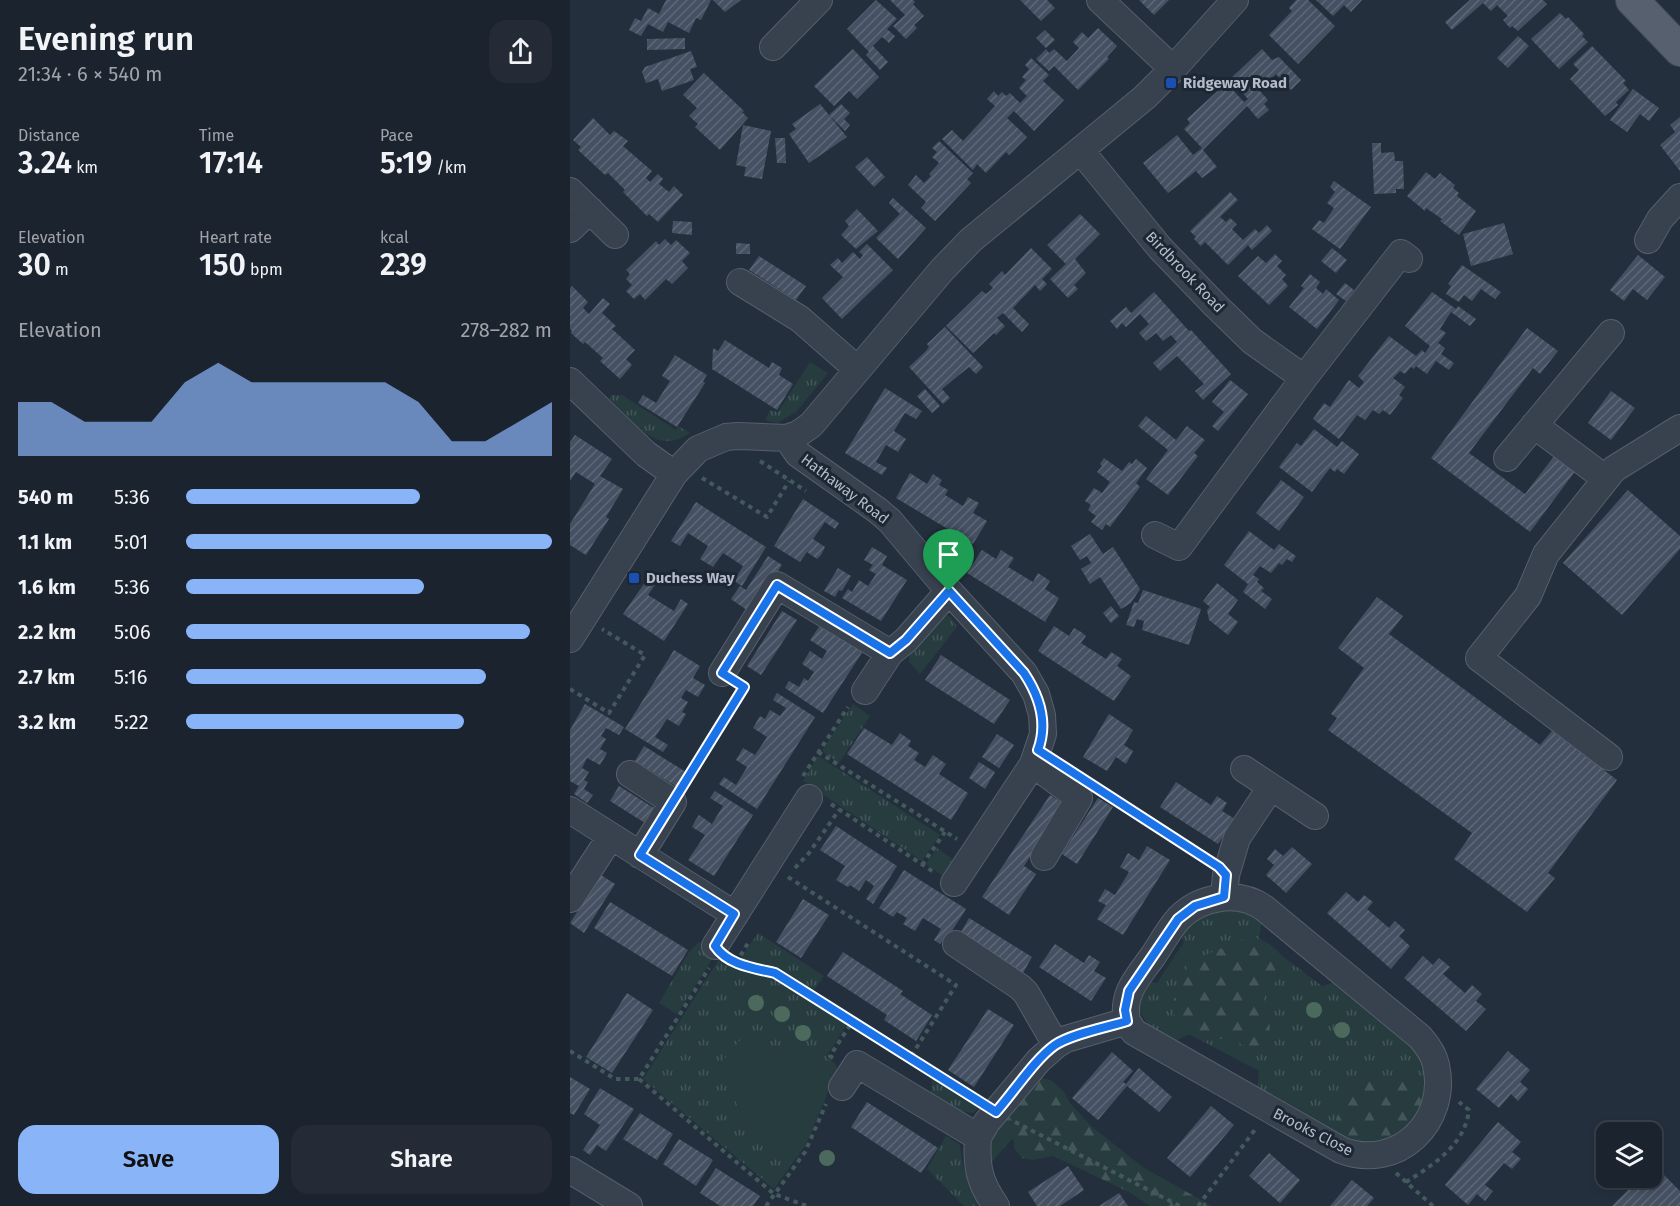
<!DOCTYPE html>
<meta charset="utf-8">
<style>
body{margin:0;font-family:"Fira Sans",sans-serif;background:#242b36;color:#f1f3f6;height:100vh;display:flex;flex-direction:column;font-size:22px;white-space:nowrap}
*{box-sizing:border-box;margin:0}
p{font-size:20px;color:#a0a4aa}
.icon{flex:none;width:33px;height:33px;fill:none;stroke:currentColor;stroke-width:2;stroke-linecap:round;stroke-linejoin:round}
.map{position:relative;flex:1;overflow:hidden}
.panel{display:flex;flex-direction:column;background:#1b232e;width:570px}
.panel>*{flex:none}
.controls{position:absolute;left:1026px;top:1122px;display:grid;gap:12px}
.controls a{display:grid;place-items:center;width:66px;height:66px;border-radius:12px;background:#1b232e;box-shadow:0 3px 9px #0003,0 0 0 2px #39404a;font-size:30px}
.pin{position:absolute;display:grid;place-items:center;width:51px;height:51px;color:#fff;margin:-62px -26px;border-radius:50% 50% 50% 0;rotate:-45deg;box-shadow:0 0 6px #0007}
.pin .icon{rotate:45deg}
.round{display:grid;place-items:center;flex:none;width:63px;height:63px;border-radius:18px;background:#242b36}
.overview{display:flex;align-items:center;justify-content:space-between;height:102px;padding:0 18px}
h1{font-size:33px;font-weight:600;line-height:45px}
.metrics{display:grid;grid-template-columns:repeat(3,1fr);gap:9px;height:102px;padding:6px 18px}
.metrics div{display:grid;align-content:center}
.metrics b{font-size:30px;font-weight:600}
.metrics small{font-size:16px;font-weight:400}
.metrics p{font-size:16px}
.chart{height:168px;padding:12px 18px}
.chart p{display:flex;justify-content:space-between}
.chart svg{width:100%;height:108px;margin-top:6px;fill:#8ab4f8;opacity:.7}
.cta{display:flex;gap:12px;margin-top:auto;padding:12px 18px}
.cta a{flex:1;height:69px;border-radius:18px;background:#8ab4f8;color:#111;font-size:24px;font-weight:600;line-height:69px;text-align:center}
.cta a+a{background:#242b36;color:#f1f3f6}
ul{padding:0 18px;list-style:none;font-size:20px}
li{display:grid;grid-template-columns:96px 72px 1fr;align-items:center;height:45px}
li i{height:15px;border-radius:8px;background:#8ab4f8}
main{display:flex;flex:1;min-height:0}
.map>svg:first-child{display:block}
</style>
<main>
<section class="panel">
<div class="overview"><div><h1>Evening run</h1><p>21:34 · 6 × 540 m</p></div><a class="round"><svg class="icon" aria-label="share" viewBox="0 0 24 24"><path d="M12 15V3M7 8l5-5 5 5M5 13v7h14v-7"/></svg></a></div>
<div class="metrics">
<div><p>Distance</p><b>3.24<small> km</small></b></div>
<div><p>Time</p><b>17:14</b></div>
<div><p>Pace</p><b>5:19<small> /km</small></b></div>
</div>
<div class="metrics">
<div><p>Elevation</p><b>30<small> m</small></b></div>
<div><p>Heart rate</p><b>150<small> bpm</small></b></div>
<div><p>kcal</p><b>239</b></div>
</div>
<div class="chart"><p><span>Elevation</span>278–282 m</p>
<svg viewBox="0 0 160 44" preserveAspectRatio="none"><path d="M0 44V22L10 22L20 30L30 30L40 30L50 14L60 6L70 14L80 14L90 14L100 14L110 14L120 22L130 38L140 38L150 30L160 22V44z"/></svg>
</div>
<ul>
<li><b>540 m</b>5:36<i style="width:64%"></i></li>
<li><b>1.1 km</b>5:01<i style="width:100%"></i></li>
<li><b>1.6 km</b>5:36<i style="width:65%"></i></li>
<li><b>2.2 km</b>5:06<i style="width:94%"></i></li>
<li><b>2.7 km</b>5:16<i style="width:82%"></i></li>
<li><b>3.2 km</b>5:22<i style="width:76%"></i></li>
</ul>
<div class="cta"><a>Save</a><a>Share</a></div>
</section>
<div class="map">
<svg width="1110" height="1206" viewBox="0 0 1110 1206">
<defs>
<pattern id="grass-tufts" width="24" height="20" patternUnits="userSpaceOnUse" patternTransform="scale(1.5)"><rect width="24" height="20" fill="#263c3f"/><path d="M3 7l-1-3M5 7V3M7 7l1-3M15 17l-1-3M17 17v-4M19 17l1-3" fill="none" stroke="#435659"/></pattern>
<pattern id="forest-firs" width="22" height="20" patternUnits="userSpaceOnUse" patternTransform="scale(1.5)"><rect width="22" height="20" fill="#263c3f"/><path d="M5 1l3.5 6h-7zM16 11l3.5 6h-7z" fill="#435659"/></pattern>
<pattern id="building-hatch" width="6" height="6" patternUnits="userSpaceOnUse" patternTransform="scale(1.5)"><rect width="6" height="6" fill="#455162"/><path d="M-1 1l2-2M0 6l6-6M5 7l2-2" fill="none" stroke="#5d6877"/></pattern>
</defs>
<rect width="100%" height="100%" fill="#242f3e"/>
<path fill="url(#grass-tufts)" d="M240 362 258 373 226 412 207 423 195 420 200 410 208 412Z
M41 395H52L106 430 108 426 120 433C85 457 65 422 40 399Z
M376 615 381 617 387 627 350 674 339 662V654L372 616Z
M283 704 300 716 269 763 253 752V749Z
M248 756 370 835 352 861 233 781Z
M367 848 382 859 376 878 356 864Z
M659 907 693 916 689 938 752 986 770 981 843 1041 853 1059 856 1086 781 1144 687 1090 689 1071 619 1034 602 1043C588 1032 561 1017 571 994 572 990 577 986 579 982L587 983 614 942 610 935 629 917Z
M188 933 254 976 242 993 204 971 169 961Z
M129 942 146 953 107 1014 89 1003 119 952Z
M151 956 166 966 207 977 278 1023 256 1057 266 1064 267 1071 236 1144 204 1189 73 1079Z
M362 1077 410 1107 403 1113 392 1111 389 1116 361 1094Z
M435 1118 436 1130 442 1139 419 1165V1140Z
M376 1136 390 1145 393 1166 408 1203 406 1206H394L357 1169Z"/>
<path fill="url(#forest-firs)" d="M686 938C700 941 720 959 717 975 710 979 701 983 697 990 685 1011 719 1034 682 1049L657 1038 633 1041 619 1034 614 1036 611 1034 602 1007 608 984 621 961 674 939Z
M834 1075H843L856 1086 855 1099 844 1121 822 1141 792 1145 774 1138 769 1130 767 1120 771 1094 778 1087 787 1082 816 1080Z
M470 1078 481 1080 494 1092 500 1103 521 1126 574 1168 642 1206H580L561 1193 483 1156 463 1160 452 1158 444 1148V1141L436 1130 434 1122Z"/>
<path fill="#263c3f" d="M171 1039 195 1054 228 1052 264 1078 236 1144 227 1158 176 1123 148 1066Z"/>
<path fill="url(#building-hatch)" d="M96 0H141L131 20 126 18 119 33 98 22 93 32 78 24 71 36 59 30 65 18 71 21 78 8 89 14Z
M143 0H171L155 12Z
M306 0 327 19 317 29 325 36 319 43 312 37 303 46 318 62 310 70 296 55 299 52 277 29Z
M320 0H343L345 2 343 4 354 16 344 25 347 28 336 39 323 26 335 15Z
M450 0H477L485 8 471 21Z
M569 0H599L584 15Z
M726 0H738L765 26 728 64 699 35 722 11 719 8Z
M746 0H792L781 12 774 5 763 16Z
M900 0H973L977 4 948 31 942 26 940 28 933 20 938 16 927 5 921 11 913 3 882 30 875 22Z
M990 13 996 19 998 17 1014 34 1012 36 1018 42 989 69 961 39Z
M528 28 547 46 537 57 539 59 508 90 484 66 479 71 466 59 476 49 479 53 484 49 497 61 509 48 503 42 512 32 518 38Z
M475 30 485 40 476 48 466 38Z
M948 36 959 46 938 68 927 58Z
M115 38V49L77 50V39Z
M1022 46 1056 81 1053 83 1059 90 1046 102 1048 105 1035 116 1000 79 1009 70 1003 64Z
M283 49 309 77 287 99 279 91 264 106 244 86Z
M692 49 702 60 709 57 731 80 721 90 706 74 689 90 698 100 694 104 699 110 688 119 677 106 633 150 647 167 632 178 626 171 598 193 573 163 607 135 623 155 632 148 614 129 620 123 617 119 654 85 657 89 660 87 674 102 678 99 660 79Z
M121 51 127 67 120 69 124 80 92 91 88 79 76 83 72 72 75 67Z
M461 58 479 75 473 81 494 100 464 131 444 111 437 118 457 137 439 155 436 152 416 173 407 164 403 170 372 139 382 130 393 141 425 106 417 99 424 91 428 96 432 92 436 96 440 93 450 103 457 96 449 88 456 80 452 77 459 69 455 65Z
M134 73 174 111 172 112 178 118 150 150 125 127 128 124 119 116 127 108 113 95Z
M1063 89 1089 108 1079 121 1070 114 1057 132 1040 120Z
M250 104 277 137 239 163 219 134 226 129 222 124Z
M271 104 280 113 274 119 280 125 275 131 259 115Z
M1110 117V171L1090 145 1105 132 1100 125Z
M23 118 40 135 44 131 58 141 53 146 82 171 76 178 80 182 88 174 93 179 89 184 99 192 104 186 113 195 88 222 79 214 77 216 53 192 55 190 38 173 35 175 8 150 11 147 3 140Z
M173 125 201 131 192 179 174 176 176 167 166 165Z
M205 138H215L216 163H207Z
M369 141 403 173 397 179 401 183 365 221 351 208 356 202 338 185 346 175 354 183 361 176 359 174 369 163 362 157 367 152 362 148Z
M802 143H811V153L824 152 825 161H833L834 189H826V193L804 194Z
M297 157 315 177 304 187 285 167Z
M856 172 865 179 870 173 885 185 883 188 889 193 887 196 906 211 889 235 870 221 872 219 856 208 855 211 837 196Z
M764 181 801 207 770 249 742 229 749 220 754 223 764 208 757 203 765 192 760 187Z
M660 192 668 200 650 217 656 222 660 218 667 224 662 229 673 240 685 229 689 233 697 225 702 231 682 250 678 245 658 265 635 242 631 246 624 239 626 237 620 231Z
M323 198 356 228 328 259 306 238 330 214 319 203Z
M287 209 308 231 286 249 271 235 279 226 275 221Z
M510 214 530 234 505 259 516 273 504 285 508 289 498 298 480 279 496 264 477 245Z
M103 221 122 222V235L102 233Z
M934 223 943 254 901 266 893 234Z
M95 239 101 245 106 240 120 253 112 261 118 268 102 284 96 279 75 300 70 294 64 299 56 291 62 285 56 279 60 274 56 270 86 241 89 245Z
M166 243 180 244V254H166Z
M297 244 323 270 272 319 252 298 273 277 260 265 268 258 272 263 283 252 290 259 293 255 289 252Z
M461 248 482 269 472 279 477 284 470 291 465 285 443 308 459 324 452 332 433 313 427 318 435 326 426 335 424 333 403 353 376 326 412 291 416 294 423 288 419 284 432 271 435 275Z
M762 248 777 260 766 273 751 261Z
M705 254 712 261 707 266 716 275 712 279 718 286 699 305 668 276 688 256 696 263Z
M1068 255 1095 277 1077 300 1063 289 1054 301 1040 290Z
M189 256 236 286 226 300 179 270Z
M892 265 931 292 925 299 911 289 902 301 894 295 889 302 876 294 881 286 878 284Z
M740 274 750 282 746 288 753 294 756 289 769 300 747 329 719 307 734 288 731 286Z
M775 283 784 290 776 301 766 294Z
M2 286 18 302 13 308 19 314 33 298 40 304 32 313 46 326 42 329 65 350 56 359 62 365 50 379 30 361 33 358 15 342 13 344 1 333 2 331 0 329V289Z
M584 292 619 331 621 330 661 374 633 400 625 391 634 384 607 356 590 371 583 363 607 342 601 335 593 341 586 333 576 341 569 333 579 324 570 314 556 327 552 323 547 329 540 321 556 307 561 313Z
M862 292 886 309 888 306 906 319 900 326 881 312 870 329 876 333 868 343 875 348 871 354 884 363 879 370 866 361 857 374 846 366 844 369 841 367 835 374 830 371 823 378 835 387 829 395 833 398 820 415 813 410 809 414 803 410 795 420 787 415 769 439 743 419 754 403 760 407 779 380 789 388 794 382 788 376 819 336 846 356 852 350 855 353 860 346 835 326Z
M375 327 413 367 406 374 399 367 372 389 380 398 373 404 339 367 356 351 359 347 357 344Z
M957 328 988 351 970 374 963 368 899 453 955 494 985 455 1006 470 960 532 861 458Z
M155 340 199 368 202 362 212 368 209 375 223 384 207 410 142 369 143 348 148 351Z
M105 355 137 375 133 381 135 383 107 427 68 403 73 395 86 403 100 381 92 376Z
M660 380 678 394 648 431 642 426 654 412 642 402Z
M315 388 352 411 346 419 335 413 324 431 336 439 328 452 316 445 306 462 317 468 312 475 275 453Z
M355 389 370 406 362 413 347 396Z
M1041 391 1065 408 1041 440 1018 423Z
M576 416 606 440 617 426 635 440 624 453 628 456 598 495 576 479 598 450 568 426Z
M744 429 767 447 772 441 789 454 774 474 767 469 765 472 760 468 742 492 709 467 727 443 731 446Z
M5 435 42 459 30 476 53 489 36 517 39 519 16 555 0 545V524L25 484 6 472 0 481V442Z
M534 458 552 471 559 462 562 464 566 459 577 468 566 483 570 487 540 527 536 524 532 530 521 522 526 516 518 510 521 505 515 501 524 488 532 493 540 482 527 472 532 466 530 464Z
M340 473 357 484 363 474 372 480 369 485 378 490 375 495 393 506 398 497 409 503 403 513 417 521 403 544 326 498Z
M711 480 734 497 709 531 686 513Z
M1058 490 1110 536V549L1052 615 993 563Z
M233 499 269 523 265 529 255 522 243 539 255 547 251 555 247 559 237 552 230 562 204 546Z
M126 502 196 547 172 586 164 581 173 566 164 560 153 553 143 567 130 559 138 546 118 533 110 546 101 541Z
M679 531 704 550 709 544 726 556 722 562 717 559 712 565 709 563 701 573 690 566 683 575 689 579 687 582 694 588 691 591 702 599 695 609 673 592 678 584 654 565Z
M520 534 533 554 543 547 570 589 561 603 551 609 530 577 520 584 511 569 521 563 517 556 510 560 501 546Z
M302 547 317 556 312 565 337 580 311 621 272 598 278 589 282 592 289 580 298 586 306 574 299 570 303 565 294 560Z
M412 550 426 559 431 550 437 554 444 558 438 567 463 582 468 573 480 581 475 589 489 598 475 622 397 573Z
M198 556 212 565 181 613 161 599 170 586 176 590Z
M268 568 281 576 272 591 269 590 265 597 254 591Z
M78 578 86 583 78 595 104 611 111 599 118 604 94 641 53 614Z
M647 583 668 600 658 614 668 622 658 635 639 620 637 610 640 607 633 601Z
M573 590 631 609 619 645 572 630 574 621 567 619 564 627 556 625 564 602 568 603Z
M807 597 833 616 819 634 970 745 982 731 1047 780 978 873 985 878 957 912 884 859 902 833 758 730 767 718 761 714 794 668 768 648Z
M541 606 549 616 541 623 533 613Z
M212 611 227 620 191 675 177 666Z
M251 624 293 651 253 713 215 688 219 681 229 687 234 678 238 681 244 672 232 664 240 651 252 659 257 651 240 640Z
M484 626 499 636 504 628 511 632 516 636 511 643 536 659 541 652 552 659 547 666 561 676 544 701 468 651Z
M104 650 130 666 123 678 135 685 128 697 116 690 111 698 118 702 112 712 116 714 109 726 97 719 85 737 98 745 93 752 55 729Z
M371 655 440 700 424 724 355 680Z
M207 693 245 717 187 809 149 784 154 777 166 785 177 767 166 760 173 748 185 755 197 737 183 728 190 716 195 719 200 710 210 716 216 708 203 700Z
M15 704 54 727 49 735 36 728 31 736 36 739 30 749 37 753 33 760 30 765 17 758 12 768 19 772 14 780 18 782 14 789 23 795 17 803 4 794 9 786 0 781V730Z
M539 714 563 730 554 745 563 751 556 764 546 757 537 771 513 757Z
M294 728 322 745 330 733 341 741 338 746 349 753 344 760 355 767 363 755 376 764 369 774 398 793 381 820 277 754Z
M427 734 444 745 429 768 412 757Z
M74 746 116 772 107 787 65 761Z
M409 762 425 772 415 789 399 778Z
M606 782 641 805 647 796 657 803 652 811 665 819 648 844 590 807Z
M49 786 84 808 75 823 40 801Z
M145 791 183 815 144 876 118 860 135 835 122 827 125 821 129 815 142 824 153 806 140 798Z
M480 795 494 804 454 866 466 874 439 915 412 897Z
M528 798 543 807 507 864 492 854Z
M266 826 327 866 303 904 296 899 304 886 296 880 289 891 280 885 278 887 266 880 275 866 250 850Z
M577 846 600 860 553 935 527 919 536 905 528 901 535 889 545 895 559 872 550 867 558 853 569 860Z
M722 847 742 864 716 893 696 875 704 865 697 859 705 849 713 856Z
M334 870 396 909 380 934 378 933 370 944 364 940 371 929 353 918 345 931 333 924 337 918 327 912 323 917 309 908Z
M31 875 45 884 14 933 0 923Z
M776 892 788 902 794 895 803 902 797 909 819 928 825 921 835 930 829 936 840 946 821 969 757 913Z
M233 899 259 915 231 958 206 942Z
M40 902 118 950 102 976 24 928Z
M399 918 462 957 453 973 390 934Z
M485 944 514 963 519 955 530 962 524 971 536 978 521 1001 469 967Z
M273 952 333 991 330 994 362 1015 346 1041 314 1020 317 1015 257 976Z
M853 956 863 965 869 958 880 967 873 974 895 993 902 985 912 994 906 1001 916 1009 896 1031 834 978Z
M57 993 83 1010 42 1073 16 1057Z
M418 1009 444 1025 404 1087 378 1070Z
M938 1051 960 1070 950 1082 958 1089 948 1101 941 1094 929 1108 906 1089Z
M542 1052 563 1071 553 1082 556 1084 569 1068 602 1097 589 1112 557 1086 528 1120 502 1098Z
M0 1077 20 1089 4 1115 0 1113Z
M30 1088 64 1109 36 1151 27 1145 20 1155 13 1150 30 1125 14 1114Z
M297 1102 368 1148 351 1173 281 1127Z
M641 1106 664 1125 620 1177 597 1158Z
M70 1113 103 1134 87 1160 53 1139Z
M928 1122 951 1142 942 1152 951 1159 942 1169 934 1163 915 1185 923 1191 915 1201 907 1194 898 1205 875 1185Z
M109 1139 143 1160 126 1186 93 1164Z
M699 1153 730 1180 710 1203 679 1176Z
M498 1166 514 1190 490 1206H467L458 1192Z
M146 1168 190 1196 183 1206H150L130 1193Z
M1094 1175 1110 1191V1206H1042L1061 1187 1062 1189 1074 1178H1081L1087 1183Z
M782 1180 804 1198 797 1206H760Z
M549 1193 558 1206H529Z"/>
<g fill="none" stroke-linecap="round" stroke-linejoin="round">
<g stroke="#565f6c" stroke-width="28">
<path id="minor" d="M530 0 603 69
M203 47 249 0
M511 151 590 248 645 305 682 341 734 378
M0 191 45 235
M0 229 20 210
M1078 240 1090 219 1110 197
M170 282 230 319 287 369
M0 381 76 454 104 474
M964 425 1036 479
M217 438 228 454 307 510 320 521 379 591 454 673 466 694 472 715 473 734 463 764 384 883
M937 458 1041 333
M585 535 609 547 734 378 831 253 839 259
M0 639 104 474 128 449 156 437 168 436 217 438 228 434 241 425 372 270 401 240 575 97 603 69 665 0
M152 673 207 585 320 653
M295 691 320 653 336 640 379 591
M1039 757 909 658 958 596 976 554 1044 469 1110 428
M463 764 509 798 474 857
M674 769 745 816
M60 774 103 802 70 855
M0 810 164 914
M654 897 656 875 667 838 701 787
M0 899 41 836
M386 944 450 987 456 993 486 1045
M145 946 239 798
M272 1087 287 1064 408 1137 417 1122 469 1060 486 1045 496 1039 557 1021C551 994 568 977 583 956 591 944 599 929 609 918 631 896 668 890 694 908L850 1037C857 1045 864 1054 866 1065 879 1122 827 1172 771 1150L564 1032 557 1021
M408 1137C406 1166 409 1182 426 1206
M0 1170 59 1206"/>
</g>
<g stroke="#414a57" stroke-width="34">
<path id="major" d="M1062 0 1110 50"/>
</g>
<path stroke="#44595c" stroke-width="4" stroke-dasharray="4.5 4.5" stroke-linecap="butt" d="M190 461 236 491
M132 478 197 517 219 481
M0 689 39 713 75 655 32 629
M248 752 387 839
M233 776 278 707
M114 784 173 688
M532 792 637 860
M261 804 365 873
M352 865 375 832
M225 868 239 853 269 810
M218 877 386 985 340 1058
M163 961 169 965 205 973 407 1100
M166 963 178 943
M0 1051 45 1079H69L139 968
M263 1058 260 1056 282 1022
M69 1079 204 1194 237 1206
M445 1122 610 1206
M826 1173 863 1206
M836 1182C863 1165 895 1145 899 1110L889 1102
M196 1206 235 1152 256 1104
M628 1206 687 1127"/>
<use href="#minor" stroke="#38414e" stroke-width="26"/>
<use href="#major" stroke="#56606e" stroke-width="32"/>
</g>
<g fill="#4b6a5d">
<circle cx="186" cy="1003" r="8"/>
<circle cx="744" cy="1010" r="8"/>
<circle cx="212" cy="1014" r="8"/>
<circle cx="772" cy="1030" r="8"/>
<circle cx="233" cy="1033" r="8"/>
<circle cx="257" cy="1158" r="8"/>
</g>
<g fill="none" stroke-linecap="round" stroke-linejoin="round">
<g stroke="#fff" stroke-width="12">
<path id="route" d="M207 585 320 653 336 640 379 591 454 673C470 697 478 723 468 750L649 867 656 875 654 897 625 906 608 919 559 991 555 1010 557 1021C538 1027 501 1034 485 1045 465 1059 443 1093 426 1112L205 973C183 968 158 965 145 946L164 914 70 855 174 687 152 673Z"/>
</g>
<use href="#route" stroke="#1a73e8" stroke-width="8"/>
</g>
<g fill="#1a4fb4" stroke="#1d2633" stroke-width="2">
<rect x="595" y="77" width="12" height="12" rx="3"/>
<rect x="58" y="572" width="12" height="12" rx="3"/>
</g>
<g text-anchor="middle" stroke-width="6" stroke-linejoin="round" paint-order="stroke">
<g font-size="15" font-weight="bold" fill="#b4bcc9" stroke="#1d2633" text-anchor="start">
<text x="613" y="88">Ridgeway Road</text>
<text x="76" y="583">Duchess Way</text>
</g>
<g font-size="15" fill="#b4bcc9" stroke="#1d2633">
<text transform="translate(615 272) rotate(46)" y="5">Birdbrook Road</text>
<text transform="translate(275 489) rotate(37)" y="5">Hathaway Road</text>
<text transform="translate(743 1132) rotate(27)" y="5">Brooks Close</text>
</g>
</g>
</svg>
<div class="controls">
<a><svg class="icon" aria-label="layers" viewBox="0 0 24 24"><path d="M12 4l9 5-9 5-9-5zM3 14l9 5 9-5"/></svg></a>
</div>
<div class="pin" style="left:379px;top:591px;background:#1e9e55"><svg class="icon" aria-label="arrive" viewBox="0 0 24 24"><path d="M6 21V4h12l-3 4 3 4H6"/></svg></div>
</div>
</main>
